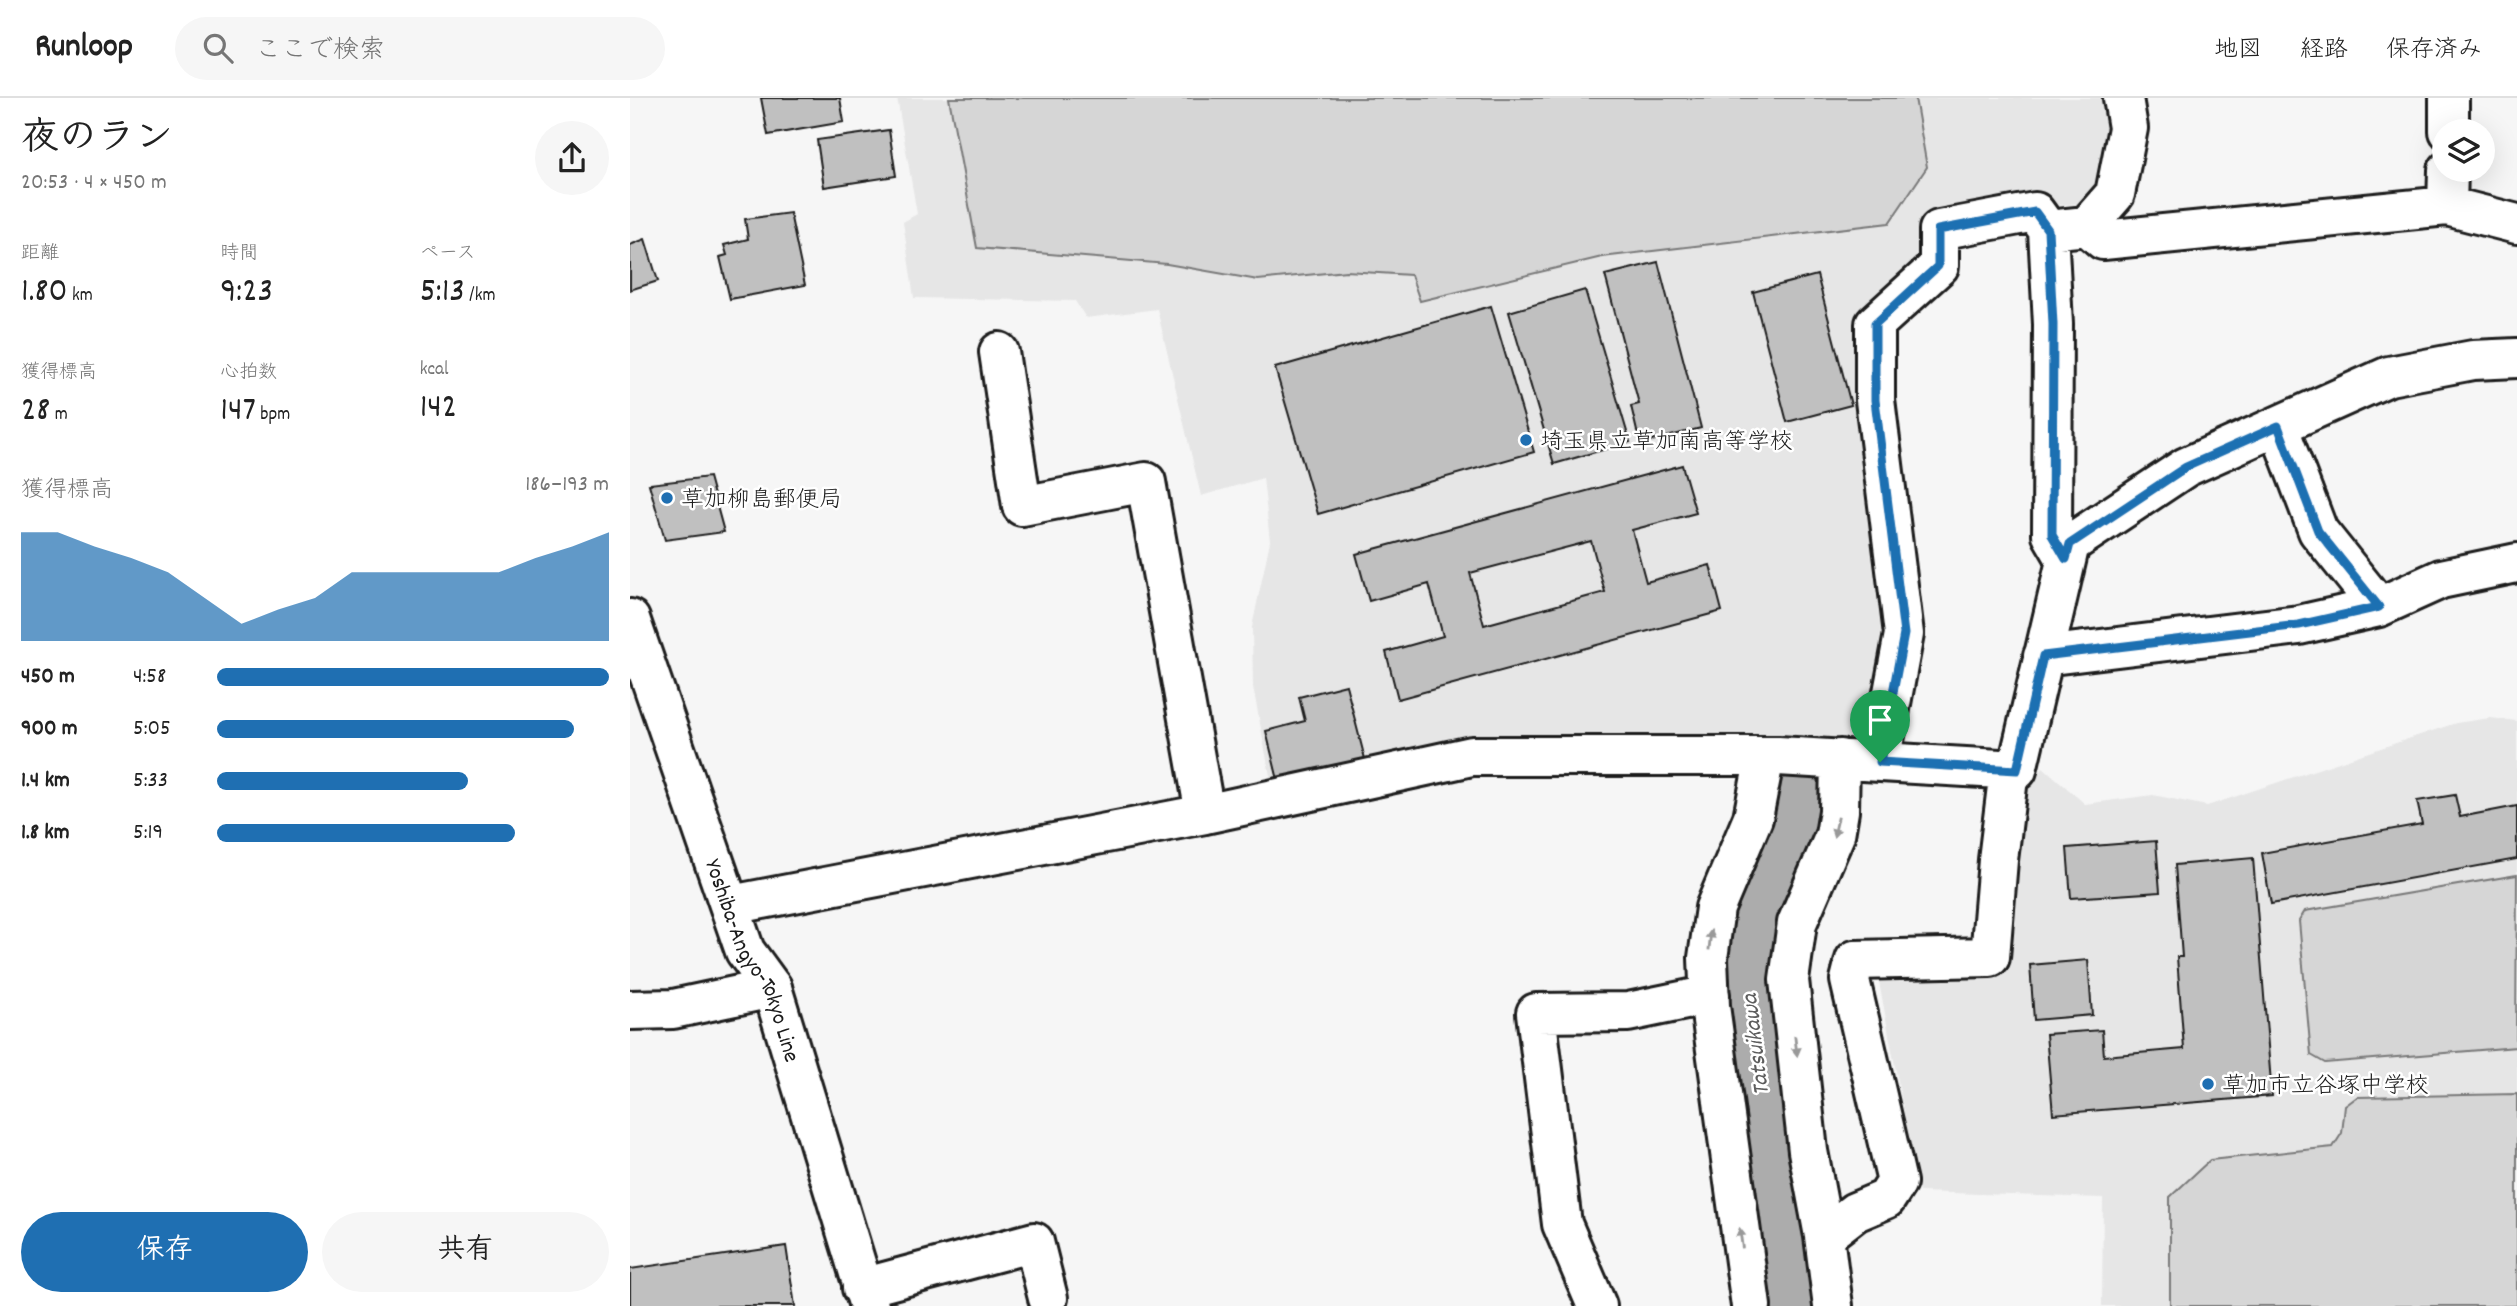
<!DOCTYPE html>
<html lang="ja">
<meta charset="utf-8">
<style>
body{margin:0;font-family:Dekko,"Klee One",sans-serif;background:#f6f6f6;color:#222;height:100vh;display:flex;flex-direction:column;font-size:26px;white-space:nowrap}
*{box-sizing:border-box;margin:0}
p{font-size:23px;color:#767676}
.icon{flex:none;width:38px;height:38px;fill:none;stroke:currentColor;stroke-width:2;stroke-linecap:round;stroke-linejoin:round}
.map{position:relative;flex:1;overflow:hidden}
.side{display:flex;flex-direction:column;background:#fff;width:630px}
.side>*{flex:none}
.fabs{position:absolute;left:1802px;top:21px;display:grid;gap:14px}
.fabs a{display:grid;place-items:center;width:63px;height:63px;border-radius:50%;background:#fff;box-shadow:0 7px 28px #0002;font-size:35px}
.pin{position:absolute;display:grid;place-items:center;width:60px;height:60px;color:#fff;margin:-72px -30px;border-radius:50% 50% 50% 0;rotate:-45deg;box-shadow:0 0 7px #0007}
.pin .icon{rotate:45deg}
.round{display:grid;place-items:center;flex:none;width:74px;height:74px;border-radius:37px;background:#f6f6f6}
.head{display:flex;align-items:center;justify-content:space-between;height:119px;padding:0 21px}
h1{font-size:38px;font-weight:600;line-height:52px}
.metrics{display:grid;grid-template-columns:repeat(3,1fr);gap:10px;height:119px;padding:7px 21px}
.metrics div{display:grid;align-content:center}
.metrics b{font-size:35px;font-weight:600}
.metrics small{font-size:19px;font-weight:400}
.metrics p{font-size:19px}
.chart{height:196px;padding:14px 21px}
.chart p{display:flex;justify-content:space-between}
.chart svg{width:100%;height:126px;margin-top:7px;fill:#1f6fb2;opacity:.7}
.primary-button{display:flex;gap:14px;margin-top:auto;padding:14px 21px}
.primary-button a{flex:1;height:80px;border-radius:42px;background:#1f6fb2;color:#fff;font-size:28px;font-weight:600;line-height:80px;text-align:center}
.primary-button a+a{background:#f6f6f6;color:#222}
ul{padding:0 21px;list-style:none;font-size:23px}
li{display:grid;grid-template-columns:112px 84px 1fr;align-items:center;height:52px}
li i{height:18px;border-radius:9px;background:#1f6fb2}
header{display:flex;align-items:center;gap:42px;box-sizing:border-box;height:98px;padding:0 35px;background:#fff;border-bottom:2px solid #e0e0e0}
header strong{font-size:33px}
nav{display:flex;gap:38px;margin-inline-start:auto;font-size:24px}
.search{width:490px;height:63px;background:#f6f6f6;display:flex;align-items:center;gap:18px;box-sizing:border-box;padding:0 24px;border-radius:38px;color:#767676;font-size:26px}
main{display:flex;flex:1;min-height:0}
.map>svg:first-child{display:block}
</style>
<header>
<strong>Runloop</strong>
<div class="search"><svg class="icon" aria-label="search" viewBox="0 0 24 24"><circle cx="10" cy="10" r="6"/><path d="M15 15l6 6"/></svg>ここで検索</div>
<nav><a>地図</a><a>経路</a><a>保存済み</a></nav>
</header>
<main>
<section class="side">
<div class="head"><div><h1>夜のラン</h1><p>20:53 · 4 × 450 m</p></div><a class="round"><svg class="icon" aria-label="share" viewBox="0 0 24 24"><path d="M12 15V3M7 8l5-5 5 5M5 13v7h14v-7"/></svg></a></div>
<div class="metrics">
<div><p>距離</p><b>1.80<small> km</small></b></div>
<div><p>時間</p><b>9:23</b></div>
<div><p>ペース</p><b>5:13<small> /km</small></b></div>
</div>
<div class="metrics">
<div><p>獲得標高</p><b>28<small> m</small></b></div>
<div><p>心拍数</p><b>147<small> bpm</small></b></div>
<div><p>kcal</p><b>142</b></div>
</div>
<div class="chart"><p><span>獲得標高</span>186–193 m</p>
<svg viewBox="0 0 160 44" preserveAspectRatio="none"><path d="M0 44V6L10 6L20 11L30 15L40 20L50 29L60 38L70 33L80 29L90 20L100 20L110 20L120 20L130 20L140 15L150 11L160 6V44z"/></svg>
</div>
<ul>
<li><b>450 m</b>4:58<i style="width:100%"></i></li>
<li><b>900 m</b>5:05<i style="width:91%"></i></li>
<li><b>1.4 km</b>5:33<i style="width:64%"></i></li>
<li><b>1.8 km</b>5:19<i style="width:76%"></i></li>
</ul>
<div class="primary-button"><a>保存</a><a>共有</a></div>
</section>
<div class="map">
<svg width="1887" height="1208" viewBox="0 0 1887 1208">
<rect width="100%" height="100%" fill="#f6f6f6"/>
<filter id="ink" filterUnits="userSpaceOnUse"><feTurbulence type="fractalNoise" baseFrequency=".0143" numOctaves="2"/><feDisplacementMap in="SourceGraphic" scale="14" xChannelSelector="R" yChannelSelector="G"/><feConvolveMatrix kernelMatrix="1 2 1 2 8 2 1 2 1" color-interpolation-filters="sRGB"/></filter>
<g filter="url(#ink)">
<path fill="#e6e6e6" d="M267 0H1476L1482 35 1473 82 1461 105 1416 108 1294 158 1229 217 1257 540 1238 642 1139 641 642 688 623 589 622 529 640 443 633 380 571 398 527 211 456 220 445 203 284 200 273 124 287 116Z
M1860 620 1887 623V1208H1472L1473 1100 1289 1094 1248 879 1374 874 1386 758 1395 698 1413 669 1455 706 1523 697 1577 708 1826 625Z"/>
<path fill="#d6d6d6" stroke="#797979" stroke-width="2" d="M319 0H1285L1297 69 1259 125 972 159 790 203 781 177 716 173 628 182 537 166 347 150Z
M1887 777 1886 949 1695 965 1681 957 1669 823 1675 813Z
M1887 996V1208H1540V1099L1580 1062 1703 1049 1712 1035 1715 1008 1727 999Z"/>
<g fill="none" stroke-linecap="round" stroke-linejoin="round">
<path stroke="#acacac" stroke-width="54" d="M1159 1208C1149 1131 1140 1053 1129 976 1123 938 1112 898 1115 860 1120 802 1161 753 1171 694"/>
</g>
<path fill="#c0c0c0" stroke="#1c1c1c" stroke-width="2" fill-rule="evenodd" d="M131 0H210L214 24 138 37Z
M259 32 266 78 194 89 187 42Z
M160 115 175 187 100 201 90 159 97 157 94 147 118 141 115 121Z
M15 141 28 183 0 192V147Z
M1028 164 1071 330 1010 346 1001 308 1009 306 975 177Z
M1187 177 1221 307 1157 324 1123 194Z
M955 192 1000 344 924 366 879 214Z
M861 208 904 354 688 416 645 270Z
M1052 367 1066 415 1002 432 1016 484 1080 467 1092 513 768 601 756 554 813 538 799 486 739 503 726 456ZM961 443 975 494 854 527 840 475Z
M79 379 94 434 35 442 19 386Z
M716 587 735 661 648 682 636 633 675 623 669 599Z
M1825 697 1830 719 1887 708V761L1641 806 1632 755 1792 726 1787 703Z
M1526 743 1530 794 1441 800 1437 750Z
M1623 760 1642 998 1423 1016 1416 936 1472 932 1474 958 1554 951 1547 859H1552L1545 767Z
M1458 862 1462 917 1404 922 1400 867Z
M156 1148 165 1208H0V1171Z"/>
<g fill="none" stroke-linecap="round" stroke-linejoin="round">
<g stroke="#1c1c1c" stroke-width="44">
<path id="minor" d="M1819 33V0
M1817 108 1818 72
M1457 128 1485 96 1498 30 1493 0
M1418 132 1457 128 1473 142 1817 108 1887 126
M369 254 392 408 516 384 575 716
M1648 328 1688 433 1749 509
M1413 558 1669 527 1749 509 1811 481 1887 465
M1250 664 1274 536 1245 302V226L1309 168V132L1405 114 1418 132 1423 226 1422 437 1436 461
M101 807 575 716 842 658H1148L1387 672 1440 446 1556 369 1759 278 1843 262 1887 260
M0 912 43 911 142 890
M1194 1138 1225 1114 1256 1101 1267 1084 1220 882 1225 862 1360 859 1368 762 1379 672
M232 1190 404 1144 418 1200
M967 1208 932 1126 906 915 998 914 1080 897
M1121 1208 1080 908 1078 860 1085 810 1123 720 1135 658
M1203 1208 1194 1138 1178 1053 1159 882 1167 825 1205 737 1209 713 1210 661"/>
</g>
<g stroke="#1c1c1c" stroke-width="44">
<g id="major">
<path id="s1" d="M0 521 115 853 142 890 239 1208"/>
</g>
</g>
<use href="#minor" stroke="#fff" stroke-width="38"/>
<use href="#major" stroke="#fff" stroke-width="38"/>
</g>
<defs><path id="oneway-solid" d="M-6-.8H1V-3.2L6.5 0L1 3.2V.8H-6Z" transform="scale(1.75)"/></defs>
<g fill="#999">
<use href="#oneway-solid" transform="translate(1206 729) rotate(103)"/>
<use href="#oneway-solid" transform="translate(1080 842) rotate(-84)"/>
<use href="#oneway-solid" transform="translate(1166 948) rotate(83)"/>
<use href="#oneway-solid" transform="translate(1111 1140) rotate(-98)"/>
</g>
</g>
<g fill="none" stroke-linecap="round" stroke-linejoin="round" filter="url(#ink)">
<g stroke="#fff" stroke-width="14">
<path id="route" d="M1405 114 1418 132 1423 226 1422 437 1436 461 1440 446 1556 369 1648 328 1688 433 1749 509 1669 527 1413 558 1387 672 1250 664 1274 536 1245 302V226L1308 168V132Z"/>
</g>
<use href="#route" stroke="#1f6fb2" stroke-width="9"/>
</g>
<g fill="#1f6fb2" stroke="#fff" stroke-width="2.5">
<circle cx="896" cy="342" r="7"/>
<circle cx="37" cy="400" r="7"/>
<circle cx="1578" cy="986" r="7"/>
</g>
<g text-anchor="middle" stroke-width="5" stroke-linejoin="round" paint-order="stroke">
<g font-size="23" fill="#1c1c1c" stroke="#fff" text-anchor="start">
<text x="910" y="350">埼玉県立草加南高等学校</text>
<text x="51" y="408">草加柳島郵便局</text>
<text x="1592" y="994">草加市立谷塚中学校</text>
</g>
<g font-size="23" fill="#1c1c1c" stroke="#fff">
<text dy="8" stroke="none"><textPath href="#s1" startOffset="364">Yoshiba-Angyo-Tokyo Line</textPath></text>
</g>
<g font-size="24" font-style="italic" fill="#5d5d5d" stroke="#fff">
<text transform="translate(1124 947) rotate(-97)" y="8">Tatsuikawa</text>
</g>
</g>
</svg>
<div class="fabs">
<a><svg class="icon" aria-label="layers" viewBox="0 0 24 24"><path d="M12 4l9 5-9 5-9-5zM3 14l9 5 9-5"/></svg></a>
</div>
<div class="pin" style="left:1250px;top:664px;background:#1e9e55"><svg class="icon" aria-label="arrive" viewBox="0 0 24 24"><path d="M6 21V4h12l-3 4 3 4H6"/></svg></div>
</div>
</main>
